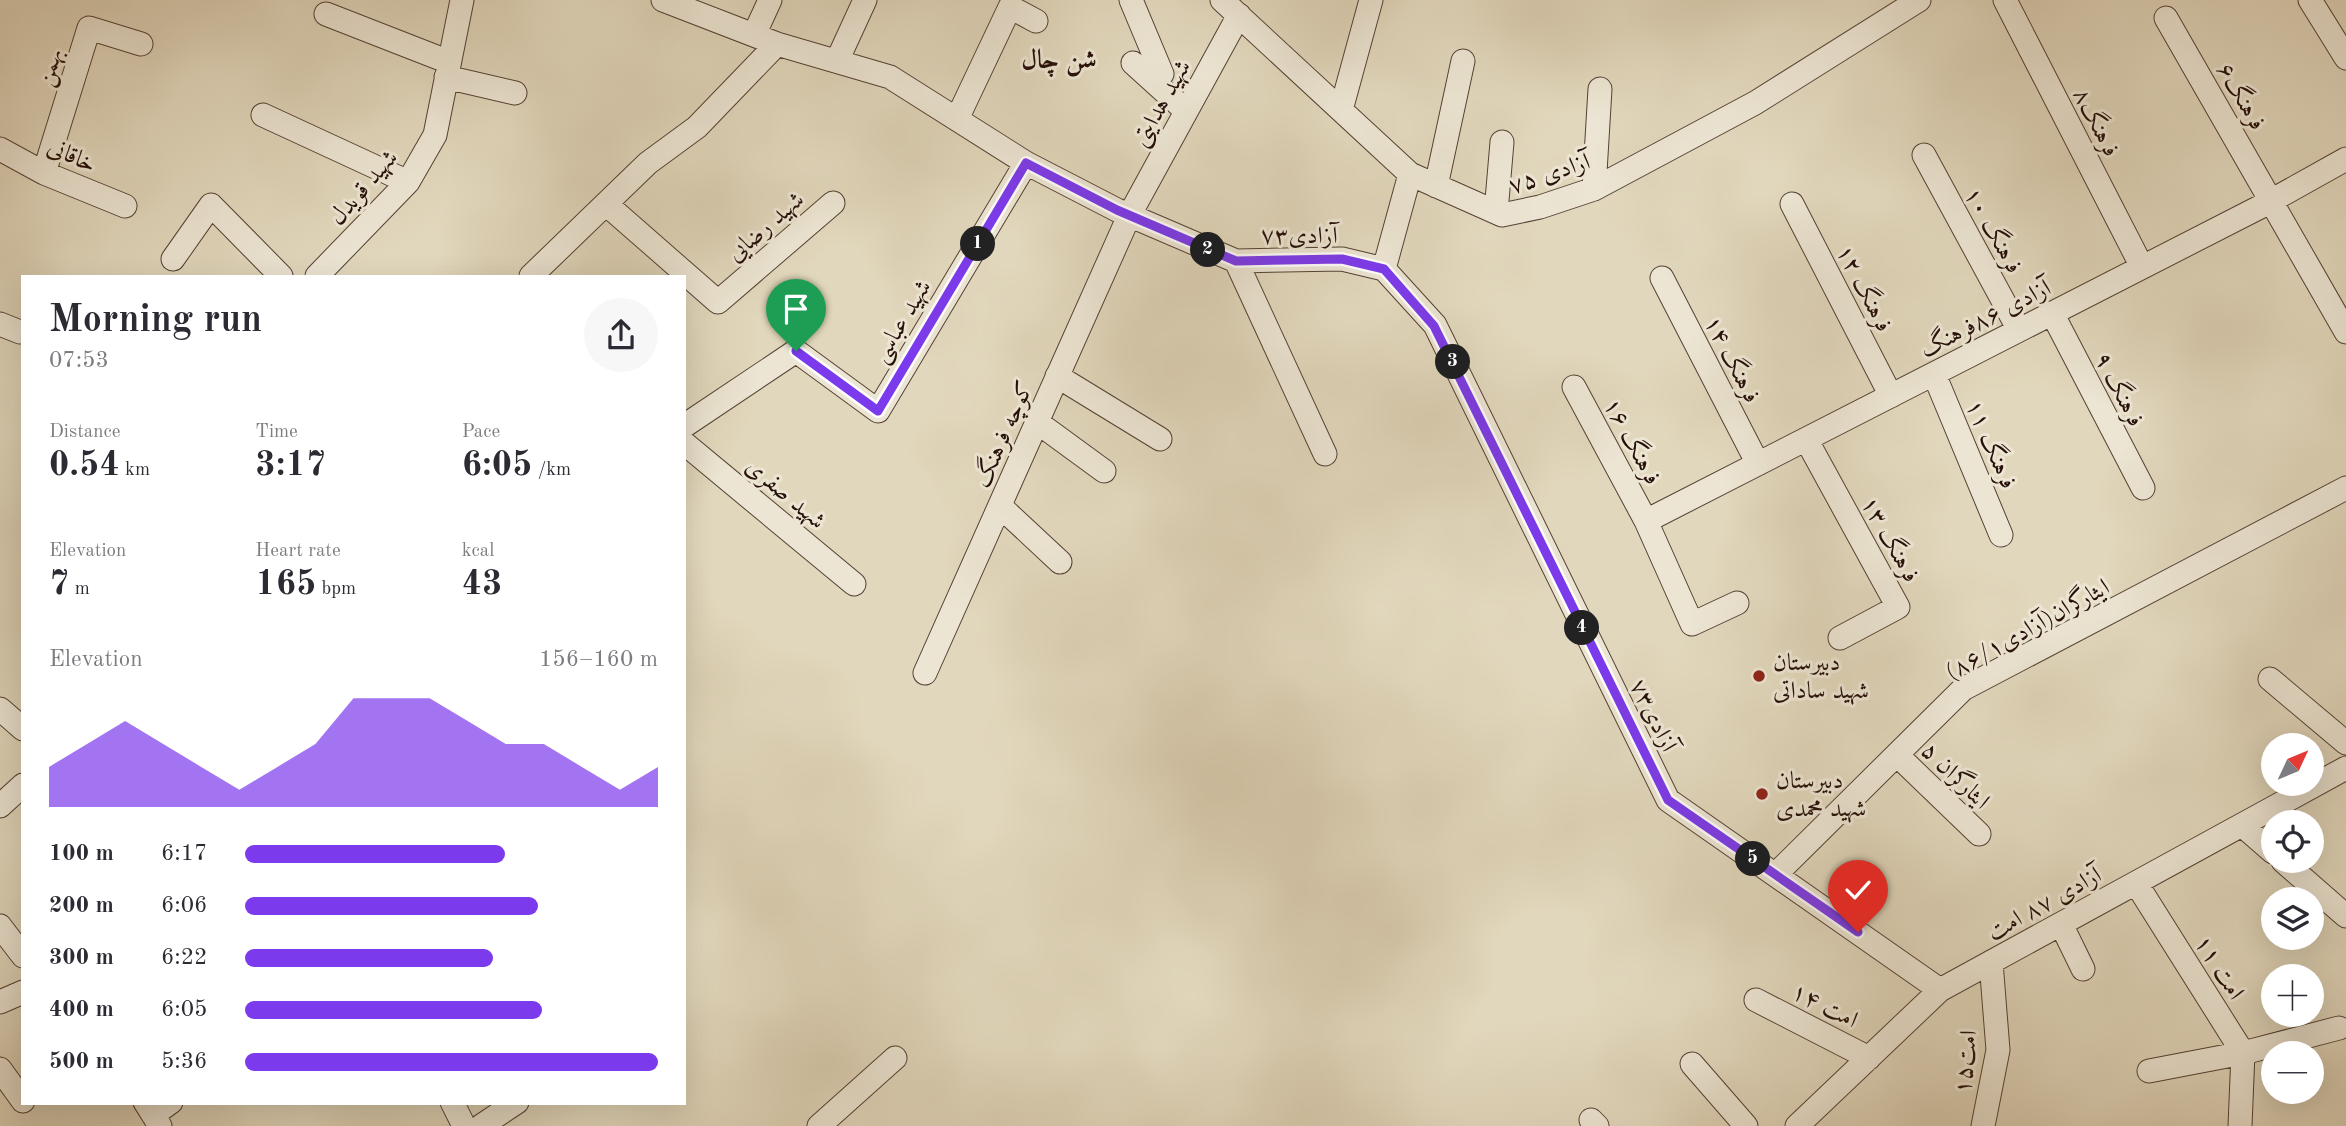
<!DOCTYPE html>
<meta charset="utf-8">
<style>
body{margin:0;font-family:"Old Standard TT",Amiri,serif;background:#f7f7f7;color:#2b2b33;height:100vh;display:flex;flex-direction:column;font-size:26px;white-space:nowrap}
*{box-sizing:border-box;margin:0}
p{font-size:23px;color:#7c7c81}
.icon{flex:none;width:38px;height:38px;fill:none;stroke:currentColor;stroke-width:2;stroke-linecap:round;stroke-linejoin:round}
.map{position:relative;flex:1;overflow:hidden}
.side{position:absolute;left:21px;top:275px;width:665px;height:830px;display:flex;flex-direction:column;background:#fff;border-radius:0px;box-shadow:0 7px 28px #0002}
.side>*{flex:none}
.needle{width:46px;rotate:46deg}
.tools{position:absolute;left:2261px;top:733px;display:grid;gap:14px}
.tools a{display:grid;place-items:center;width:63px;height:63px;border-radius:50%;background:#fff;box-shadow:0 7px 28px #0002;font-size:35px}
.pin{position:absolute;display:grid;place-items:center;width:60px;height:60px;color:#fff;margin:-72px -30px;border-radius:50% 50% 50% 0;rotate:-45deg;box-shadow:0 0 7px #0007}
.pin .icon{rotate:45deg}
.km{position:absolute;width:35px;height:35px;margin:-18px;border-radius:50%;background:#222;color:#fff;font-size:19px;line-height:35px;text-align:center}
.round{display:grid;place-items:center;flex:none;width:74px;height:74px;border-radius:37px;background:#f7f7f7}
.head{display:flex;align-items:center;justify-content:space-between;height:119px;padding:0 28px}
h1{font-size:38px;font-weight:800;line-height:52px}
.stats{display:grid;grid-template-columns:repeat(3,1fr);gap:10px;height:119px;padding:7px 28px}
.stats div{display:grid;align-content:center}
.stats b{font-size:35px;font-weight:800}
.stats small{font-size:19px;font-weight:400}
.stats p{font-size:19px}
.chart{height:196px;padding:14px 28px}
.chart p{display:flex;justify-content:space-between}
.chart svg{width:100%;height:126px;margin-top:7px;fill:#7c3aed;opacity:.7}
ul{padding:0 28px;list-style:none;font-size:23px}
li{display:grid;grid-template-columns:112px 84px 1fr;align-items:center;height:52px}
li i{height:18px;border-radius:9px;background:#7c3aed}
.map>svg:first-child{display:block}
</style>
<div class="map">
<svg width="2346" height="1126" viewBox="0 0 2346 1126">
<rect width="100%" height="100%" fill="#e1d7bc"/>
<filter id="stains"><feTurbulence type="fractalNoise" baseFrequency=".00286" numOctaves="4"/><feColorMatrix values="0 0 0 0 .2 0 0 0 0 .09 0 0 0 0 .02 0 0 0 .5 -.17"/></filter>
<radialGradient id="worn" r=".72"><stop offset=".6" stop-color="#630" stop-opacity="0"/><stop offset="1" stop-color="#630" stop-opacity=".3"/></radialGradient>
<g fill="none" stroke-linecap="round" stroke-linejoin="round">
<g stroke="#544134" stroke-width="25">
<path id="minor" d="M663 0 777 44 890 77 1026 163 1117 210 1236 261 1342 259 1384 269 1435 325 1668 800 1940 990
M1131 0 1162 74
M1222 0 1410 174 1502 215 1540 207 1594 189 1755 103 1919 0
M2005 0 2142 267
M2310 0 2346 58
M326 14 449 62
M2166 18 2346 332
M754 35 770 0
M837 61 865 0
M1133 63 1186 111
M446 77 515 93
M1341 110 1371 0
M263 115 408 182
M957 119 1010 7 1036 21
M0 149 44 173 125 206
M1924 155 2019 330
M44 173 89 28 141 44
M1436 186 1463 61
M1594 189 1600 89
M606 204 718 302 833 203
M1792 204 1891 396
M1496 212 1502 142
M173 259 211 205 281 276
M1236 261 1325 454
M1384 269 1410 174
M317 276 408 182 435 135 462 0
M531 276 648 163 697 127 777 44
M1662 278 1758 464
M2052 313 2143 488
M0 324 20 332
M1934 374 2001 535
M1057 376 1160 439
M1574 387 1646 521 1692 624 1737 603
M1037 422 1104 471
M684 426 796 351 878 411 1026 163
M1806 439 1898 607 1840 638
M684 443 854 584
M1000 506 1060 562
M1646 521 2260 207 2346 159
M925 673 1129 216 1239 15
M2270 679 2346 743
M0 709 23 729
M1897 755 1979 834
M0 806 23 785
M2242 825 2273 852
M2283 861 2346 916
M1776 874 1963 689 2346 488
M2136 883 2243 1053 2240 1126
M2061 924 2083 969
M0 926 23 956
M1756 1000 1869 1058
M0 1002 23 992
M1692 1064 1746 1126
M0 1069 23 1101
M2149 1071 2243 1053 2339 1028
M145 1102 160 1126
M452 1102 464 1126
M153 1115 171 1102
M1591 1120 1597 1126
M481 1126 517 1102
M819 1126 895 1058
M1797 1126 1940 990 2346 768
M1983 1126 1998 1050 1991 962"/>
</g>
<use href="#minor" stroke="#ece5d3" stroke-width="23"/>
</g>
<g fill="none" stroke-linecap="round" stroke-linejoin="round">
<g stroke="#fff" stroke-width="14">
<path id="route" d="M796 351 878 411 1026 163 1117 210 1236 261 1342 259 1384 269 1434 326 1668 800 1858 932"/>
</g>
<use href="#route" stroke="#7c3aed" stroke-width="9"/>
</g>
<g fill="#8f2418" stroke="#ece5d3" stroke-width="2.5">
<circle cx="1759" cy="676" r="7"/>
<circle cx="1762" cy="794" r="7"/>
</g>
<g text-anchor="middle" stroke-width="6" stroke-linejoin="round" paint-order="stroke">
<g font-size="24" fill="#250f07" stroke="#ece5d3">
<text transform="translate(49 67) rotate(-73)" y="8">بهمن</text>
<text transform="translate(2242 96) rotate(60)" y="8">فرهنگ۶</text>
<text transform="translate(1161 103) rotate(-61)" y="8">شهید هدایتی</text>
<text transform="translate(2097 122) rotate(63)" y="8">فرهنگ۸</text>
<text transform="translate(72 155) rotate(24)" y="8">خاقانی</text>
<text transform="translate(1549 173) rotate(-18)" y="8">آزادی ۷۵</text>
<text transform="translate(363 187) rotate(-49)" y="8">شهید قویدل</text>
<text transform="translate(765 226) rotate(-41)" y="8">شهید رضایی</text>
<text transform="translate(1994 230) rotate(61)" y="8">فرهنگ ۱۰</text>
<text x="1299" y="243">آزادی۷۳</text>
<text transform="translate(1865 288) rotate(63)" y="8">فرهنگ ۱۲</text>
<text transform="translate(1985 318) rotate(-27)" y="8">آزادی ۸۶فرهنگ</text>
<text transform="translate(901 321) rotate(-59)" y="8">شهید عباسی</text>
<text transform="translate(1733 359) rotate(63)" y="8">فرهنگ ۱۴</text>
<text transform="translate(2120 389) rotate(63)" y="8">فرهنگ ۹</text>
<text transform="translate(1003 434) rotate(-66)" y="8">کوچه فرهنگ</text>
<text transform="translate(1633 441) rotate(62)" y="8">فرهنگ ۱۶</text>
<text transform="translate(1992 444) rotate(67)" y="8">فرهنگ ۱۱</text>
<text transform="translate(786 493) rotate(40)" y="8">شهید صفری</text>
<text transform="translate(1891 539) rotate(61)" y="8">فرهنگ ۱۳</text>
<text transform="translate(2027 629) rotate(-29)" y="8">ایثارگران(آزادی۸۶/۱)</text>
<text transform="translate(1654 715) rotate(64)" y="8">آزادی۷۳</text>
<text transform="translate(1956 775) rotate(44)" y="8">ایثارگران ۵</text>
<text transform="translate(2044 903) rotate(-29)" y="8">آزادی ۸۷ امت</text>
<text transform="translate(2220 967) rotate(58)" y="8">امت ۱۱</text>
<text transform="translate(1825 1005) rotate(27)" y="8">امت ۱۴</text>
<text transform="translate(1965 1062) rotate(-84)" y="8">امت۱۵</text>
</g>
<g font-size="24" fill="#250f07" stroke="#ece5d3" text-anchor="start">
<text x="1773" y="670">دبیرستان<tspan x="1773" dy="28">شهید ساداتی</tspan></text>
<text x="1776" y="788">دبیرستان<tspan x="1776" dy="28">شهید محمدی</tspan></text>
</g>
<g font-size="26" font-weight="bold" fill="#250f07" stroke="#ece5d3">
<text x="1059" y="68">شن چال</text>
</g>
</g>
<rect width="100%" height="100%" filter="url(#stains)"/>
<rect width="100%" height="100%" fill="url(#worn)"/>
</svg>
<div class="tools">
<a><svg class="needle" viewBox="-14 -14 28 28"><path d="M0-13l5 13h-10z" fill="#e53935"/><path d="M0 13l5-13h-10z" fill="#7c7c81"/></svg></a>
<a><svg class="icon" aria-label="locate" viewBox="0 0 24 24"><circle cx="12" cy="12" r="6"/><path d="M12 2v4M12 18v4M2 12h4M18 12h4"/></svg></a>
<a><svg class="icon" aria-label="layers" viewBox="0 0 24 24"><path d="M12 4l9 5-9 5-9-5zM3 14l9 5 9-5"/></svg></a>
<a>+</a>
<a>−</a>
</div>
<div class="pin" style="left:796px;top:351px;background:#1e9e55"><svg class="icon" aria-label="arrive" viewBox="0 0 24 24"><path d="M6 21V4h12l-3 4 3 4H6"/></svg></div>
<div class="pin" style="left:1858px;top:932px;background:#d93025"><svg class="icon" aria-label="check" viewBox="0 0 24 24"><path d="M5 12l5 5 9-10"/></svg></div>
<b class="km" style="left:978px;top:244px">1</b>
<b class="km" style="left:1208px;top:250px">2</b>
<b class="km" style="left:1453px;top:362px">3</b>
<b class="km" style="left:1582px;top:628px">4</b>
<b class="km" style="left:1753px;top:859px">5</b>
<section class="side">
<div class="head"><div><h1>Morning run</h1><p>07:53</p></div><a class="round"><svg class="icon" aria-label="share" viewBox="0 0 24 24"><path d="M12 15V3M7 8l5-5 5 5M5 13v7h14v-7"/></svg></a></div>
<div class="stats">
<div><p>Distance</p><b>0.54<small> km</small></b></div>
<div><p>Time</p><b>3:17</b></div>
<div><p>Pace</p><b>6:05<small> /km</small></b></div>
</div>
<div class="stats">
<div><p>Elevation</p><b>7<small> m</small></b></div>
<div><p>Heart rate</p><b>165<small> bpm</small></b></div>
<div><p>kcal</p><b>43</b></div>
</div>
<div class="chart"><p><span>Elevation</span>156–160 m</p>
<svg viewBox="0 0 160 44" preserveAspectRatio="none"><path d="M0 44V30L10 22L20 14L30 22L40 30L50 38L60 30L70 22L80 6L90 6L100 6L110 14L120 22L130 22L140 30L150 38L160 30V44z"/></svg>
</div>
<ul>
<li><b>100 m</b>6:17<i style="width:63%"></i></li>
<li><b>200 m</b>6:06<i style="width:71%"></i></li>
<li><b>300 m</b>6:22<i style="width:60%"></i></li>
<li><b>400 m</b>6:05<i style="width:72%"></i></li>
<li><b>500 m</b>5:36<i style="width:100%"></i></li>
</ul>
</section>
</div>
